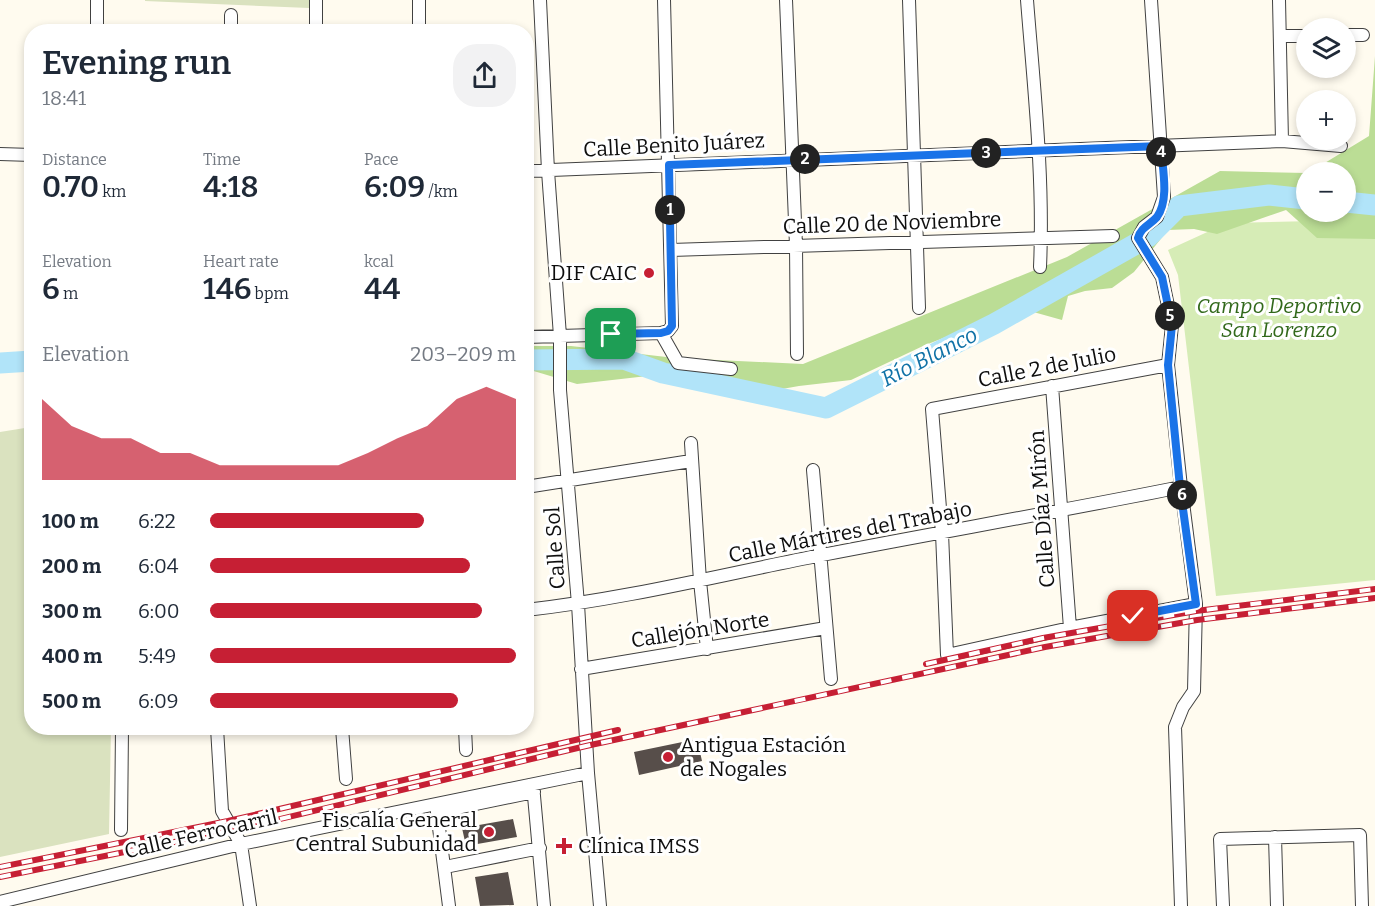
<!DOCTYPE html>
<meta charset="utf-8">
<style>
body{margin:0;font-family:Bitter,serif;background:#f2f2f3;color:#1f2937;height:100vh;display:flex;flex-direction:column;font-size:22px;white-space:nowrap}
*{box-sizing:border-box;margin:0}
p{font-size:20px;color:#747a83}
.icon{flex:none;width:33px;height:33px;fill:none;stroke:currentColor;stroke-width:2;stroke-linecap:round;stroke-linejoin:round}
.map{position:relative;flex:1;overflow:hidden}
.details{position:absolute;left:24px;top:24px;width:510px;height:711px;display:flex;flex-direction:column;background:#fff;border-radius:24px;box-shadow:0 3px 9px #0003}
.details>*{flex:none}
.tools{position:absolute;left:1296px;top:18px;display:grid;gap:12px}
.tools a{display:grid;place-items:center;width:60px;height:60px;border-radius:50%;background:#fff;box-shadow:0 3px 9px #0003;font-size:30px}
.pin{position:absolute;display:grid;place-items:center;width:51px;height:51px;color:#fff;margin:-26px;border-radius:12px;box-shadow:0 3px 9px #0006}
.km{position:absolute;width:30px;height:30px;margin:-15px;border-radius:50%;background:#222;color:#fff;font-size:16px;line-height:30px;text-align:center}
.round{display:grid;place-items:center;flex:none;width:63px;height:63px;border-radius:24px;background:#f2f2f3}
.overview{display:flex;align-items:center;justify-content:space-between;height:102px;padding:0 18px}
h1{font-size:33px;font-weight:600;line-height:45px}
.stats{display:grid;grid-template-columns:repeat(3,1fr);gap:9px;height:102px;padding:6px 18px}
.stats div{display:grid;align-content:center}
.stats b{font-size:30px;font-weight:600}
.stats small{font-size:16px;font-weight:400}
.stats p{font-size:16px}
.chart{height:168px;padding:12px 18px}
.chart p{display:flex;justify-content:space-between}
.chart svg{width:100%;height:108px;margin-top:6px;fill:#c61f34;opacity:.7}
ul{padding:0 18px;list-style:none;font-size:20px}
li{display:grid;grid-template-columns:96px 72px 1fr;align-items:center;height:45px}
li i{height:15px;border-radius:8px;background:#c61f34}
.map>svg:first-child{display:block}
</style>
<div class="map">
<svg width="1375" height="906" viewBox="0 0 1375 906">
<rect width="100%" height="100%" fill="#fffbef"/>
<path fill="#d6ecb6" d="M1356 220 1375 224V580L1216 596 1178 275 1168 250 1227 223Z"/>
<path fill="#bbdd95" d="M1375 56V239L1317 238 1286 210 1217 234 1194 229 1168 230 1134 272 1112 288 1085 291 1068 296 1062 320 1019 308 923 346 851 380 799 386 759 393 665 374 577 384 527 369 526 346H571L675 358 803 364 1067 257 1220 171 1306 173V212H1346V172H1310L1369 136Z"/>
<path fill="#dae2bf" d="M145 0H309V8L145 1Z
M31 427 32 728H111L109 834 0 857V432Z"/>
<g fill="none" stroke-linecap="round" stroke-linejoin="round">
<path stroke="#b1e4f9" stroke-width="21" d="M1346 202 1375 205
M526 360 624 359 663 373 826 408 994 324 1134 245 1148 237 1179 206 1269 195 1306 199
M0 363 32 361"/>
</g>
<path fill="#574e4a" d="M697 739 702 761 639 775 634 752Z
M513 819 517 837 466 846 462 828Z
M508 872 514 905 480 906 475 877Z"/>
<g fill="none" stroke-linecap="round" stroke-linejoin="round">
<g stroke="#414141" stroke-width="14">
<path id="street" d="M97 0V32
M316 0V32
M419 0V32
M540 0 548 171 560 336V390L578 604 588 773 600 906
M786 0 796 246 797 354
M909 0 919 308
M1027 0C1034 89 1044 178 1040 267
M1151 0 1164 197 1157 217 1144 227 1138 238 1162 277 1172 325 1168 365 1181 487 1196 604 1194 691 1183 707 1175 727 1181 906
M1279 0 1282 141
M231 15V32
M1346 35H1363
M1280 36H1306
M0 154 32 155
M526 171 1282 141 1341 146
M671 250 1113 236
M661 333 678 363 731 369
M526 337 661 333 668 331 672 326 664 0
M1168 365 932 409 942 533 947 655 1070 628 1196 604
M1052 386 1070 628
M691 443 700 581 707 649
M813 470 831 679
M526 487 691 461
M526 610C626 599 724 574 822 555 941 532 1061 511 1181 487
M581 669 826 628
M217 728 222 811 241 844 250 906
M342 728 346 779
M465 728 466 750
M533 785 544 906
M121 830 122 728
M1275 837 1277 906
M445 867 540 848
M0 902 241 844 588 773
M449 906 437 812 534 792
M1223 906 1220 839 1360 835 1362 906"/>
</g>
<use href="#street" stroke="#fff" stroke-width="12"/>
<g stroke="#c61f34" stroke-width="6">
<path id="rail" d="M926 664 1043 638 1196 611 1375 589
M0 867 228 821 618 730
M0 877 234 830 586 746 1045 647 1197 620 1375 598"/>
</g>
<use href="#rail" stroke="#fff" stroke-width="4" stroke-dasharray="11" stroke-linecap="butt"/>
</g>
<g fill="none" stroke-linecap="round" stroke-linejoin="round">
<g stroke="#fff" stroke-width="12">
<path id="route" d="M611 334 661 333 668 331 672 326 669 165 1161 146C1162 167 1170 199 1157 217 1150 225 1141 227 1138 238L1162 277 1172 325 1168 365 1180 487 1196 604 1133 616"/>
</g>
<use href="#route" stroke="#1a73e8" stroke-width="8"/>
</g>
<g fill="#c61f34" stroke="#fff" stroke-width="2">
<circle cx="649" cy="273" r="6"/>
<circle cx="668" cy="757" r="6"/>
<circle cx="489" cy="832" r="6"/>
<path d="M561 837h6v6h6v6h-6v6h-6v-6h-6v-6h6z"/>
</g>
<g text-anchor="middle" stroke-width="6" stroke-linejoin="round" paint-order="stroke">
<g font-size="21" fill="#0e0e0e" stroke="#fff">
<text transform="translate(674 145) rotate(-3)" y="7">Calle Benito Juárez</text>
<text transform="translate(892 223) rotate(-2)" y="7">Calle 20 de Noviembre</text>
<text transform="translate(1047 367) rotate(-11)" y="7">Calle 2 de Julio</text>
<text transform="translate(1042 509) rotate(-94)" y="7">Calle Díaz Mirón</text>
<text transform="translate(850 532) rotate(-11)" y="7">Calle Mártires del Trabajo</text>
<text transform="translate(555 548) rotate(-94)" y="7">Calle Sol</text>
<text transform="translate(700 630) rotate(-9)" y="7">Callejón Norte</text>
<text transform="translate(201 834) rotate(-13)" y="7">Calle Ferrocarril</text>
</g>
<g font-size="21" fill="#0e0e0e" stroke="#fff" text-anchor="end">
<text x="637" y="280">DIF CAIC</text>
<text x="680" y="752" text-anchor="start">Antigua Estación<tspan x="680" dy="24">de Nogales</tspan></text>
<text x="477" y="827">Fiscalía General<tspan x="477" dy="24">Central Subunidad</tspan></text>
<text x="578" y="853" text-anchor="start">Clínica IMSS</text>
</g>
<g font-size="21" font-style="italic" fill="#32691b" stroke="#fff">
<text x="1279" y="313">Campo Deportivo<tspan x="1279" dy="24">San Lorenzo</tspan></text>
</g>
<g font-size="22" font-style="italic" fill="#1072a7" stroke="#fff">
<text transform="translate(929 356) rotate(-27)" y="8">Río Blanco</text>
</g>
</g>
</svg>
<div class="tools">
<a><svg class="icon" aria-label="layers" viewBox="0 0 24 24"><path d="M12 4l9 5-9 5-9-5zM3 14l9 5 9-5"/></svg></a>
<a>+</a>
<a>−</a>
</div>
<div class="pin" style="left:611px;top:334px;background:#1e9e55"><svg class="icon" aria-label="arrive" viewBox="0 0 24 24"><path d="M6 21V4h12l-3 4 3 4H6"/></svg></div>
<div class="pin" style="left:1133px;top:616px;background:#d93025"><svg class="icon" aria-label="check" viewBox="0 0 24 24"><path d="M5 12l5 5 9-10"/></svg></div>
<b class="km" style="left:670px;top:210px">1</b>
<b class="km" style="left:805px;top:159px">2</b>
<b class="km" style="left:986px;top:153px">3</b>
<b class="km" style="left:1161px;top:152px">4</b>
<b class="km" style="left:1170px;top:316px">5</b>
<b class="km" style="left:1182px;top:495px">6</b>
<section class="details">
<div class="overview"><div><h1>Evening run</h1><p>18:41</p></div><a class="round"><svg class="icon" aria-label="share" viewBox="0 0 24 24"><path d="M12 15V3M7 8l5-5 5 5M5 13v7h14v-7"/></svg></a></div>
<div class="stats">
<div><p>Distance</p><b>0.70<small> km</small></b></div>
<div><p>Time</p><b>4:18</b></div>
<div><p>Pace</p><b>6:09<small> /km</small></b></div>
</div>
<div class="stats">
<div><p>Elevation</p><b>6<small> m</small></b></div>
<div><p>Heart rate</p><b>146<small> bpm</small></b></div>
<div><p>kcal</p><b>44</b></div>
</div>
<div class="chart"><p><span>Elevation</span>203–209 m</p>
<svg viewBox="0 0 160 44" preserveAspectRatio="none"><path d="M0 44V11L10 22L20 27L30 27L40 33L50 33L60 38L70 38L80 38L90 38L100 38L110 33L120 27L130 22L140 11L150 6L160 11V44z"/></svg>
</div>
<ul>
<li><b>100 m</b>6:22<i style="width:70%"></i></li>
<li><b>200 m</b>6:04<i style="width:85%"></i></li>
<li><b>300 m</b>6:00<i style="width:89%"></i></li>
<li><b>400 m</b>5:49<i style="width:100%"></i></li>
<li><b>500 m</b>6:09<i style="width:81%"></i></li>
</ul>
</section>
</div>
